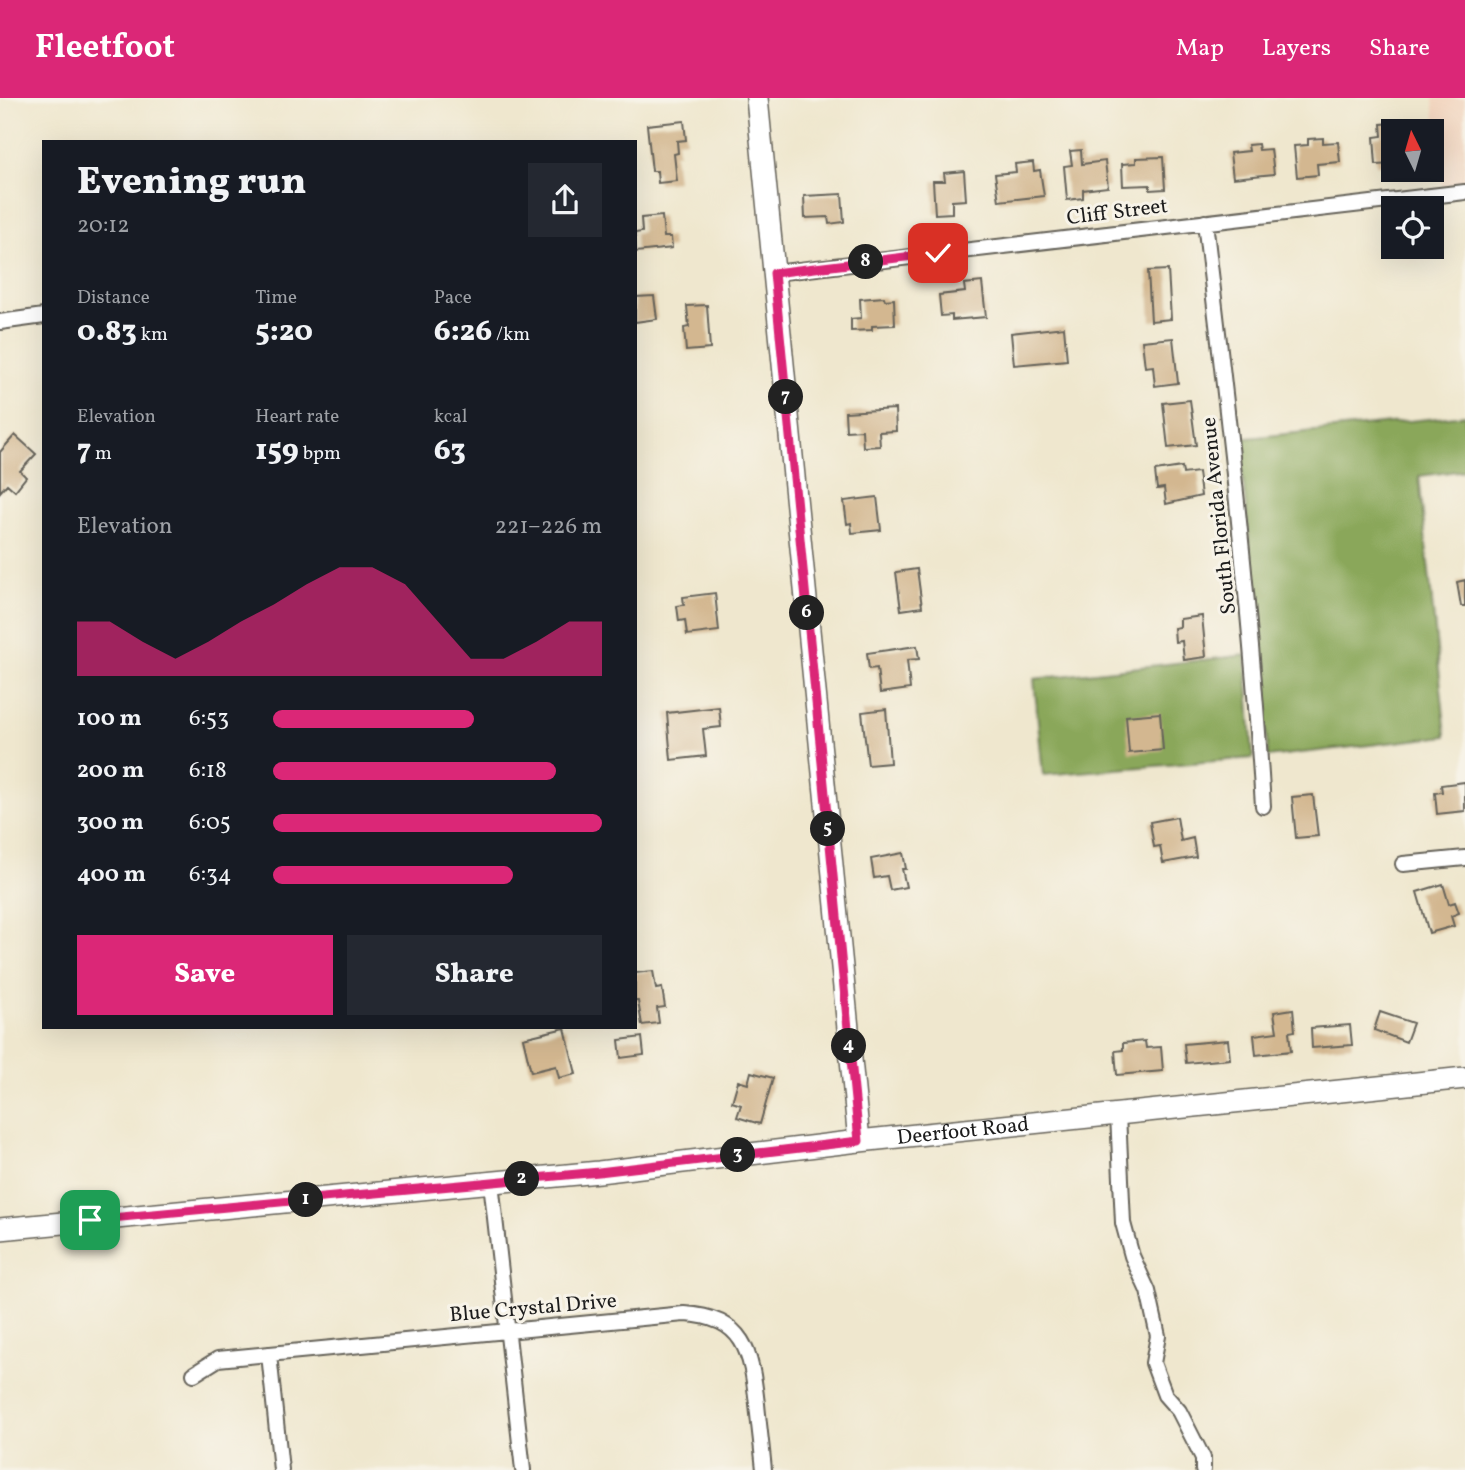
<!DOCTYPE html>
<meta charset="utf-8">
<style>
body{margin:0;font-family:Vollkorn,serif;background:#242831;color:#f1f3f6;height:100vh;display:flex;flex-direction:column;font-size:26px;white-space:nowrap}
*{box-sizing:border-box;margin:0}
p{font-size:23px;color:#9ea1a6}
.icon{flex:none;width:38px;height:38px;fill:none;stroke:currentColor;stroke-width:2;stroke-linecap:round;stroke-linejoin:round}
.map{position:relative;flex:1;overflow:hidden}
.details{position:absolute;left:42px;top:42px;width:595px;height:889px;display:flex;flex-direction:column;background:#171b24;border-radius:0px;box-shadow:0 7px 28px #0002}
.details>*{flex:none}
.needle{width:46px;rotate:355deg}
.controls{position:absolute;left:1381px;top:21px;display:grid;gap:14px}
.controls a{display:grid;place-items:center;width:63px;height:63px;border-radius:0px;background:#171b24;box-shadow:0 7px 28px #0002;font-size:35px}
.pin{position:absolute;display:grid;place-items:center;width:60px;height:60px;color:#fff;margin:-30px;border-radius:14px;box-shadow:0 4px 10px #0006}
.km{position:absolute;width:35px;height:35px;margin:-18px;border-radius:50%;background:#222;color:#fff;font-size:19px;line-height:35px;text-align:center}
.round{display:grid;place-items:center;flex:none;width:74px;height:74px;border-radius:0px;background:#242831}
.headline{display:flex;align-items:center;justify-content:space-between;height:119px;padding:0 35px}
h1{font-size:38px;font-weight:800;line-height:52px}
.stats{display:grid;grid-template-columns:repeat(3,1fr);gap:10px;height:119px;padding:7px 35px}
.stats div{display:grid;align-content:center}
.stats b{font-size:30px;font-weight:800}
.stats small{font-size:19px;font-weight:400}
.stats p{font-size:19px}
.chart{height:196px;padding:14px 35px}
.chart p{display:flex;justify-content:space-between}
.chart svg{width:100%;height:126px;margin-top:7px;fill:#db2777;opacity:.7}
.primary-button{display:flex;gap:14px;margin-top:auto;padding:14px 35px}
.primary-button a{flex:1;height:80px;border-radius:0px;background:#db2777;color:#fff;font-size:28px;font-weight:800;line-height:80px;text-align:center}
.primary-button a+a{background:#242831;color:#f1f3f6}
ul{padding:0 35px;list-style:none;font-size:23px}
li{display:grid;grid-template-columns:112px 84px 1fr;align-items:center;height:52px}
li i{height:18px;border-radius:9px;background:#db2777}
header{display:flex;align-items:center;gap:42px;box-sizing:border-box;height:98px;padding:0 35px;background:#db2777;color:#fff}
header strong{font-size:33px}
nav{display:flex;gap:38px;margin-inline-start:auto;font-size:24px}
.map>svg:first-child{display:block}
</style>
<header>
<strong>Fleetfoot</strong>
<nav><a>Map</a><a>Layers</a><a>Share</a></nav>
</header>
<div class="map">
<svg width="1465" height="1372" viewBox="0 0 1465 1372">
<rect width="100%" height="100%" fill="#f7f3e8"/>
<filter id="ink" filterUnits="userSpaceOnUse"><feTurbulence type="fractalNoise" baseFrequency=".0143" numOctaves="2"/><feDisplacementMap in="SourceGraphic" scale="14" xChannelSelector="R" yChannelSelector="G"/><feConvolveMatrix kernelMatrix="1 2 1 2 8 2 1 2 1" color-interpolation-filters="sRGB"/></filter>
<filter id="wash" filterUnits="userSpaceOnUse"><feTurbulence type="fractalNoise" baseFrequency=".00686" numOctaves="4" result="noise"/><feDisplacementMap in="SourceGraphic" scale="28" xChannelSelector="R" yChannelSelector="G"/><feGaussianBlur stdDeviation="1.57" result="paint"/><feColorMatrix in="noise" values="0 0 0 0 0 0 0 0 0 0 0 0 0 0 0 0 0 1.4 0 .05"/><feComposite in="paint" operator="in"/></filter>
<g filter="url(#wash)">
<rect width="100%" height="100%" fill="#efe7ce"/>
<path fill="#f2d4be" d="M1433 0H1465V85L1442 89Z"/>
<path fill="#8aa75a" stroke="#53623b" stroke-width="2" d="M1465 317V372L1419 378 1446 638 1268 659 1261 558 1239 341Z
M1246 557 1253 660 1043 677 1034 581Z"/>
<g id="blocks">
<path fill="#d3b790" d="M684 23 686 42 677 43 678 55 674 56 677 83 658 85 657 73H652L647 27Z
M1408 24 1409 33H1393V66L1376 67 1374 39 1382 38 1381 26Z
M1323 40V45L1338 44 1340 64 1317 66 1318 77 1297 79 1294 48 1308 47V41Z
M1258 46 1259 52 1271 51 1274 76 1233 80 1230 55 1249 53 1248 47Z
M1081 52 1082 66 1105 63 1108 89 1083 92V100L1067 102 1064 68 1072 67 1070 53Z
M1163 59 1165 91 1150 92V87L1123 88 1122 66 1136 65V60Z
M1033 64 1034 73 1040 72 1044 98 999 103 995 76 1016 74 1015 66Z
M964 73 966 102 952 103V115L935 116 933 83H945L944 75Z
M842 96 844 124 829 126 828 119 805 120 804 98Z
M662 118 664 139H671L672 150 636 154 635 135 642 134 641 120Z
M1168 172 1171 221 1151 223 1148 173Z
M982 184 986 219 952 222V217L941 218 939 197 965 194 964 186Z
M654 198 657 221 635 224V199Z
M884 199 885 202 894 201 895 227 872 228V232L851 233V221L861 220 860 201Z
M707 207 710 251 686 253 684 230 689 229 687 208Z
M1064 229 1067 262 1014 267 1011 235Z
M1173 240 1178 285 1155 288 1153 268 1145 269 1142 243Z
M1190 302 1196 347 1168 350 1163 305Z
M895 311 896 333 879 334 880 348 863 349 862 332 846 333 845 314Z
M15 337 36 356 20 373 26 379 15 393 7 386 0 394V354Z
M1182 369 1183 376 1198 374 1201 398 1166 406 1164 390 1157 391 1155 373Z
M877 399 881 432 852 435 851 425 847 426 844 403Z
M917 471 922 509 901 512 896 474Z
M1465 482V508H1461L1457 484Z
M715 495 719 533 687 537 685 522 679 523 677 508 684 507 683 499Z
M1202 518 1206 559 1184 562 1182 543 1175 544 1174 530 1180 529V521Z
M917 548 919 561 907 562 910 591 880 595 877 570 869 571 867 555Z
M719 609 721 629 703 631 706 658 671 662 667 615Z
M886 611 890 665 868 667 862 614Z
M1160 615 1163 652 1129 655 1126 618Z
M1465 684V713L1437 716 1435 695 1442 694 1441 687Z
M1313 697 1318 738 1296 740 1292 699Z
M1177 719 1181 743 1193 740 1196 759 1163 765 1160 748 1154 749 1150 724Z
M903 755 906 771H902L906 789 890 792 887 778 874 780 871 761Z
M1443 786 1449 806 1455 804 1459 815 1451 818 1454 828 1429 835 1417 794Z
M653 873 656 891 662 890 665 909 657 910 659 925 642 927 638 903H635V875Z
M1293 911 1295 933 1289 934 1291 953 1256 957 1254 937 1277 934 1274 914Z
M1380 914 1413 925 1406 944 1374 932Z
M1350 927 1352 947 1312 950 1311 930Z
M565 930 576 976 559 980 556 968 531 974 523 940Z
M642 939 644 957 621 960 619 942Z
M1228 942 1230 961 1186 965 1184 946Z
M1145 943 1146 950 1161 949 1163 973 1117 977 1115 953 1123 952V945Z
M751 974 773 980 760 1026 737 1019 741 1007 732 1004 738 983 748 986Z"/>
</g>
</g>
<g filter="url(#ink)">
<use href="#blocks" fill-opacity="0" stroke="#66635a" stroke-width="2"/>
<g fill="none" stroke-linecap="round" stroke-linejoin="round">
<g stroke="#66635a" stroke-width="18">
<path id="street" d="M1205 124C1228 318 1251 512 1263 708
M774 175 1465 94
M0 224 44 218
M1403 766 1465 760
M1118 1016 1123 1125 1132 1158 1148 1193 1158 1238 1153 1265 1165 1297 1179 1313 1203 1360V1372
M491 1084 523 1372
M269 1256 281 1372
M194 1276 218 1261 684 1216C745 1219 751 1254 757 1306 759 1328 762 1350 764 1372"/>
</g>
<g stroke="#66635a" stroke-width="24">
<g id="secondary">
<path d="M757 0 859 1043"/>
<path id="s1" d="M0 1131 599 1074 859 1043 1465 980"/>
</g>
</g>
<use href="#street" stroke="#fff" stroke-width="14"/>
<use href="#secondary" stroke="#fff" stroke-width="21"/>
</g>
</g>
<g fill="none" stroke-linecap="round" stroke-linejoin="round" filter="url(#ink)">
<g stroke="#fff" stroke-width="14">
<path id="route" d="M90 1122 599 1074 859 1043 774 175 938 155"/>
</g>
<use href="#route" stroke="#db2777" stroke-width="9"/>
</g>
<g text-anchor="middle" stroke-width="6" stroke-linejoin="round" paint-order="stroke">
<g font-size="21" fill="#1c1c1c" stroke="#f7f3e8">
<text transform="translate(1117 113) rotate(-7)" y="7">Cliff Street</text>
<text transform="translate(1218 418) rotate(-96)" y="7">South Florida Avenue</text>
<text dy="7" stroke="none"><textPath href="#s1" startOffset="968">Deerfoot Road</textPath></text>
<text transform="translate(533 1209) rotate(-5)" y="7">Blue Crystal Drive</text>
</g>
</g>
</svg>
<div class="controls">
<a><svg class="needle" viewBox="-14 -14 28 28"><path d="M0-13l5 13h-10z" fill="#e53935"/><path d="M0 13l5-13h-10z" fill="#9ea1a6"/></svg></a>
<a><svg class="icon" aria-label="locate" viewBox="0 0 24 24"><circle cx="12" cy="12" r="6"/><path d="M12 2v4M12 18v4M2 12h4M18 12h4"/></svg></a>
</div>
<div class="pin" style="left:90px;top:1122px;background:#1e9e55"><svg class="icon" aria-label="arrive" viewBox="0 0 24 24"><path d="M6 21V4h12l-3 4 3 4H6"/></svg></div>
<div class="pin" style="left:938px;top:155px;background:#d93025"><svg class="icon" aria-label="check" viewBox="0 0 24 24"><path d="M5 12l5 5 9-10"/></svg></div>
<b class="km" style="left:306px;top:1102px">1</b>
<b class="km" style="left:522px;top:1081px">2</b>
<b class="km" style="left:738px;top:1057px">3</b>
<b class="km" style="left:849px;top:948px">4</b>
<b class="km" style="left:828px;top:731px">5</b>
<b class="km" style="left:807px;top:515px">6</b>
<b class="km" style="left:786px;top:299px">7</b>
<b class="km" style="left:866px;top:164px">8</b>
<section class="details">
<div class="headline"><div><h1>Evening run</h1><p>20:12</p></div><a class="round"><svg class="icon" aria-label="share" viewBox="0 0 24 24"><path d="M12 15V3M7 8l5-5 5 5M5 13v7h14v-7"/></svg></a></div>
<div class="stats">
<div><p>Distance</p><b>0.83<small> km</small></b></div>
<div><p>Time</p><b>5:20</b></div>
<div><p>Pace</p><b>6:26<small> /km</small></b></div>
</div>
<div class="stats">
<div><p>Elevation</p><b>7<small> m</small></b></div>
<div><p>Heart rate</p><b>159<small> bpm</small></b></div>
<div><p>kcal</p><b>63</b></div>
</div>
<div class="chart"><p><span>Elevation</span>221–226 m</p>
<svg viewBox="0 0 160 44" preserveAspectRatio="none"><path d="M0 44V25L10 25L20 32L30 38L40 32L50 25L60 19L70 12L80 6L90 6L100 12L110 25L120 38L130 38L140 32L150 25L160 25V44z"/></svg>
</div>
<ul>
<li><b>100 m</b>6:53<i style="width:61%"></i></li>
<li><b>200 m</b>6:18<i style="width:86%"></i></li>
<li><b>300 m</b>6:05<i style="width:100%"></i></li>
<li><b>400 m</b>6:34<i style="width:73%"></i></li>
</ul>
<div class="primary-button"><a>Save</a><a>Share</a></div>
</section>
</div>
